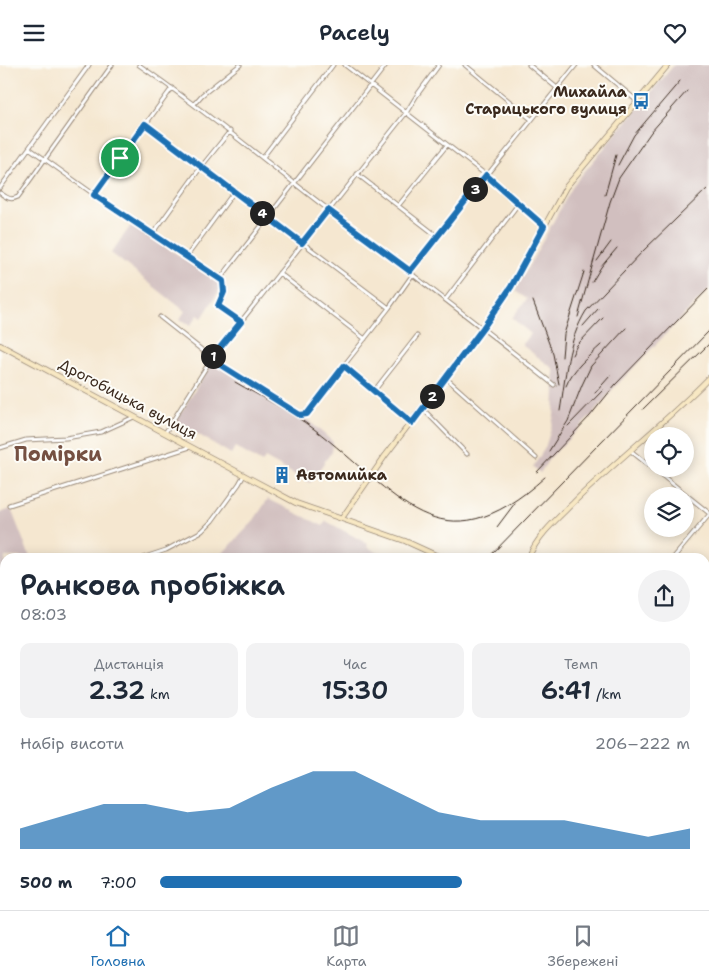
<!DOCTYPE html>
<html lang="uk">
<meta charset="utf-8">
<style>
body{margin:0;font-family:"Shantell Sans",sans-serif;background:#f2f2f3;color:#1f2937;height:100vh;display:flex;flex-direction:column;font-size:19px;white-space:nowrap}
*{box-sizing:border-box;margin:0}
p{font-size:16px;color:#747a83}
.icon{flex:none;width:28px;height:28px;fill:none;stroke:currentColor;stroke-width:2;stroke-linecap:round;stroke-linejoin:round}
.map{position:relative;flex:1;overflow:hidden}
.side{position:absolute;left:0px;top:488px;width:710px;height:358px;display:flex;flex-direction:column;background:#fff;border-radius:15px 15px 0 0;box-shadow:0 2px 12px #0003}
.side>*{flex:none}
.tools{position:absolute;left:644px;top:362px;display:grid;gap:10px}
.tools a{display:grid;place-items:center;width:50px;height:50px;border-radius:50%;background:#fff;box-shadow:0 2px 12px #0003;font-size:25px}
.pin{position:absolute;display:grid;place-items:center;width:42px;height:42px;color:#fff;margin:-21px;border:2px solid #fff;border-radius:50%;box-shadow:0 1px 5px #0007}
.km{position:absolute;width:25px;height:25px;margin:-12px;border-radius:50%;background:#222;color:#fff;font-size:14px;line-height:25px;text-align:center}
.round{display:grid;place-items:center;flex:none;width:52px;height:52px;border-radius:26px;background:#f2f2f3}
.headline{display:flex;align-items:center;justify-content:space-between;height:85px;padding:0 20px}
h1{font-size:28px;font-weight:600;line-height:38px}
.figures{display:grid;grid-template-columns:repeat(3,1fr);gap:8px;height:85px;padding:5px 20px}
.figures div{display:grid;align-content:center;border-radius:10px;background:#f2f2f3;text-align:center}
.figures b{font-size:25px;font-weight:600}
.figures small{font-size:14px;font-weight:400}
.figures p{font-size:14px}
.chart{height:140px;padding:10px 20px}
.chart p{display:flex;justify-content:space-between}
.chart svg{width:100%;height:90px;margin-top:5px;fill:#1f6fb2;opacity:.7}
ul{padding:0 20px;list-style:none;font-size:16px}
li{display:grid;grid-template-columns:80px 60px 1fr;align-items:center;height:38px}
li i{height:12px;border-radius:6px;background:#1f6fb2}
header{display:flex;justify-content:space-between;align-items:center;height:65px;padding:0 20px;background:#fff;font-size:22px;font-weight:600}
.tabs{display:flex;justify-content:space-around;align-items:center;height:70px;border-top:1px solid #e0e1e3;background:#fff;font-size:14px;color:#747a83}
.tabs a{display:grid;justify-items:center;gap:2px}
.tabs .current{color:#1f6fb2}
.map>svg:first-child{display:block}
</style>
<header><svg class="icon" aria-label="menu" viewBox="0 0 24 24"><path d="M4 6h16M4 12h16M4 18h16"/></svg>Pacely<svg class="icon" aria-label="heart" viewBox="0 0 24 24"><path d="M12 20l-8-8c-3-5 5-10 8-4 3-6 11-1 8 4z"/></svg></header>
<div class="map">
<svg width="709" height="845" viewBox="0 0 709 845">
<rect width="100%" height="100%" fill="#fdfcf7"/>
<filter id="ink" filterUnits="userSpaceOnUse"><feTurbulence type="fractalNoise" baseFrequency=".02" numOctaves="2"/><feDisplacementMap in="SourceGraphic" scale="10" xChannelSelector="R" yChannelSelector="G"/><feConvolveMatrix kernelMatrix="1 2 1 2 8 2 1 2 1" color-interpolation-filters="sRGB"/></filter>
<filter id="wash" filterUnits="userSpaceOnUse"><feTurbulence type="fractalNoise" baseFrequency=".0096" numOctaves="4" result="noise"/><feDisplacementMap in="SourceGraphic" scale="20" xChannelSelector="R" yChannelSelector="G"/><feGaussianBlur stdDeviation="1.12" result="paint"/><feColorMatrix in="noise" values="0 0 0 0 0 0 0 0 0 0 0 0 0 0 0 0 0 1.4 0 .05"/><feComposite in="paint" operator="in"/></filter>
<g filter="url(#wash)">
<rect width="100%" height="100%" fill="#f5e7d0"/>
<path fill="#f6d2c5" d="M705 536 709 545V623L705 626Z"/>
<path fill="#d1bfbf" d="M674 0H709V224L613 324 592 350 549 394 540 408 533 402 545 383 550 367 554 350 555 327 554 304 522 280 531 269 512 253 527 234 515 226 574 119Z
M132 159 223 220 202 253 198 250 190 261 180 254 185 246 111 188Z
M215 298 300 352 308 355 333 377 332 386 310 418 265 393 262 398 235 382 231 389 176 356 210 300Z
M268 434 323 461 326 456 368 479 367 482 387 492H219L252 458Z
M11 444 30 492H5V540L0 542V448Z
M5 563V655L0 652V566Z
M540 840H647V845H552Z"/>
</g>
<g filter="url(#ink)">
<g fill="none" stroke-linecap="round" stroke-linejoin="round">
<g stroke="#988877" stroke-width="5">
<path id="street" d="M139 0C205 45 266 97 329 145 404 204 480 260 554 320
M345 0 486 110 544 161
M465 0 531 54
M529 0 557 23
M594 0 637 36
M194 39 202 30 240 0
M145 59 389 243
M29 83 151 170 187 191 211 210 220 214 224 221V227L218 241 241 257
M263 92 333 0
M357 109 437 171
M0 123 89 0
M0 128C6 132 10 136 18 132L112 0
M94 130 172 23
M398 141 447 80
M152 170 201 102 230 66
M187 191 234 127
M410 206 576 0
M279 208 365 274
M220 214 386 0
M446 234 519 138
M160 252 212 293
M211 294 301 350H305L389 243 413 209
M344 301 412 357
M446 313 536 393
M374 326 417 271
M422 343 467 389
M165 368 212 293 406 48 417 30 439 0
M0 383 26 375 66 373 101 367 134 352
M631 386 652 403
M654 404 709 448
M9 440 190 382
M145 492 166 485 202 466 212 456 239 419 244 410
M674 492 709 450
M705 515 709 516
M0 555 5 551
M156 840 162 845
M512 840 521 845
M390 845 393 840"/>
</g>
<g stroke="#988877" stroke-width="6">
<path id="secondary" d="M0 280 296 438 405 476 440 492
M342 453 385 391 483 263 511 222 566 122 668 0
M529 492C537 471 558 453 574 437 618 394 666 357 709 313
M705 630 709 629
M143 845 147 840"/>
</g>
<use href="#street" stroke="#fff" stroke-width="3"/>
<use href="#secondary" stroke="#f8e8c3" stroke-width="4.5"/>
<path stroke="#3b2a1e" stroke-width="1" d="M618 100 634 70 680 16
M605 130 616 90
M597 196 611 177
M592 217 601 202 617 183
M533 236 553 289 559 319
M578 252 610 137 619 113 651 67 687 26
M583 261 598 244
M572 290 577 280 603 253
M562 292 564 269 584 207
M235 317C261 332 290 346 314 364 398 427 439 508 545 412
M566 321C572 305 588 292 601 280
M595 328 610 311
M643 344 709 279
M560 346C566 311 567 277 586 246L643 186 709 122
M568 361 603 325
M549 386 568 356 582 320 591 301 626 263
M537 407 590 351 615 320 709 223
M497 462 515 438
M489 492 709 266
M0 829 5 825
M535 840 543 845
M0 845 8 840"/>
</g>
</g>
<g fill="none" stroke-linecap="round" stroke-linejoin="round" filter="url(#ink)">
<g stroke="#fff" stroke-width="10">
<path id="route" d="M145 59 302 178 328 145 410 206 486 110 544 161 511 222 483 263 412 358 344 301 307 349 300 350 211 294 241 257 218 241 224 227 223 216 94 130Z"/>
</g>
<use href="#route" stroke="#1f6fb2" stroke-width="6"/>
</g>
<defs>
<g id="bus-bare" transform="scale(1.35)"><path d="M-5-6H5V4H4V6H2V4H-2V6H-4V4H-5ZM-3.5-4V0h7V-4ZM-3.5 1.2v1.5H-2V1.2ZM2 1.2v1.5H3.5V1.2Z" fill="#1f6fb2" stroke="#fdfcf7" stroke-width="2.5" paint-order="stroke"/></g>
<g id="building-bare" transform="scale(1.35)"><path d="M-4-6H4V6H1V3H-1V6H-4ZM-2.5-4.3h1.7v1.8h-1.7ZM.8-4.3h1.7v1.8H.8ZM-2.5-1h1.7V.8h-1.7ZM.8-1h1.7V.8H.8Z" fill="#1f6fb2" stroke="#fdfcf7" stroke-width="2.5" paint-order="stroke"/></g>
</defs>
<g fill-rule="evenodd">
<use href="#bus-bare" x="641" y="36"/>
<use href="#building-bare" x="282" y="410"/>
</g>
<g text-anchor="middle" stroke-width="4" stroke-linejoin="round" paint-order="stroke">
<g font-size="15" font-weight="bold" fill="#3b2a1e" stroke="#fdfcf7" text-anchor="end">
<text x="627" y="32">Михайла<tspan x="627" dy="17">Старицького вулиця</tspan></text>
<text x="296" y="415" text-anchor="start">Автомийка</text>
</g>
<g font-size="15" fill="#3b2a1e" stroke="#fdfcf7">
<text transform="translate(128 334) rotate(28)" y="5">Дрогобицька вулиця</text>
</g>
<g font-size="20" font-weight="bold" fill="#755042" stroke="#fdfcf7">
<text x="58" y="396">Помірки</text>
</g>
</g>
</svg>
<div class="tools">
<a><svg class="icon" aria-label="locate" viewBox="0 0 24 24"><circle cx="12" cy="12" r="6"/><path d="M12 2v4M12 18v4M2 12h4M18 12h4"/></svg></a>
<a><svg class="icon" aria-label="layers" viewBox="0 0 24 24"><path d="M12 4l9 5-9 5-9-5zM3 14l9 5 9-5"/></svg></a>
</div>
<div class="pin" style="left:120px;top:93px;background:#1e9e55"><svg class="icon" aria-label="arrive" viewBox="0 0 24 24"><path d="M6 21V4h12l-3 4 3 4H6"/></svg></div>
<b class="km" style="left:213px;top:291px">1</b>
<b class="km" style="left:432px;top:331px">2</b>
<b class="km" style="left:475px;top:124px">3</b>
<b class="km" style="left:262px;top:148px">4</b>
<section class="side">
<div class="headline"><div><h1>Ранкова пробіжка</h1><p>08:03</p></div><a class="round"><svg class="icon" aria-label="share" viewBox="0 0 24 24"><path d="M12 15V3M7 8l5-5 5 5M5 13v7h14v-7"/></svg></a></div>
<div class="figures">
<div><p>Дистанція</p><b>2.32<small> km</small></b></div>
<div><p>Час</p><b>15:30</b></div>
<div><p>Темп</p><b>6:41<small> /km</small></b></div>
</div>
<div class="chart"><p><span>Набір висоти</span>206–222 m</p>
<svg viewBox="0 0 160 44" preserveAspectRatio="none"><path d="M0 44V34L10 28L20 22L30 22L40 26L50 24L60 14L70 6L80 6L90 16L100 26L110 30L120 30L130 30L140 34L150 38L160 34V44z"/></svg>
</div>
<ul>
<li><b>500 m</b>7:00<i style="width:57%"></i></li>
</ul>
</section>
</div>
<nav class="tabs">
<a class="current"><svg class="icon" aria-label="home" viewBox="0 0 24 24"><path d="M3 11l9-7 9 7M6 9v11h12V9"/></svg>Головна</a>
<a><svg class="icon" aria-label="map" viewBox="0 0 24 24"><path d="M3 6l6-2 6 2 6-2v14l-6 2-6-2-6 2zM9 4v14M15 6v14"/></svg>Карта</a>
<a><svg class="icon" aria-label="saved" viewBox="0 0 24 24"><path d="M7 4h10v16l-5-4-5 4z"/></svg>Збережені</a>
</nav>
